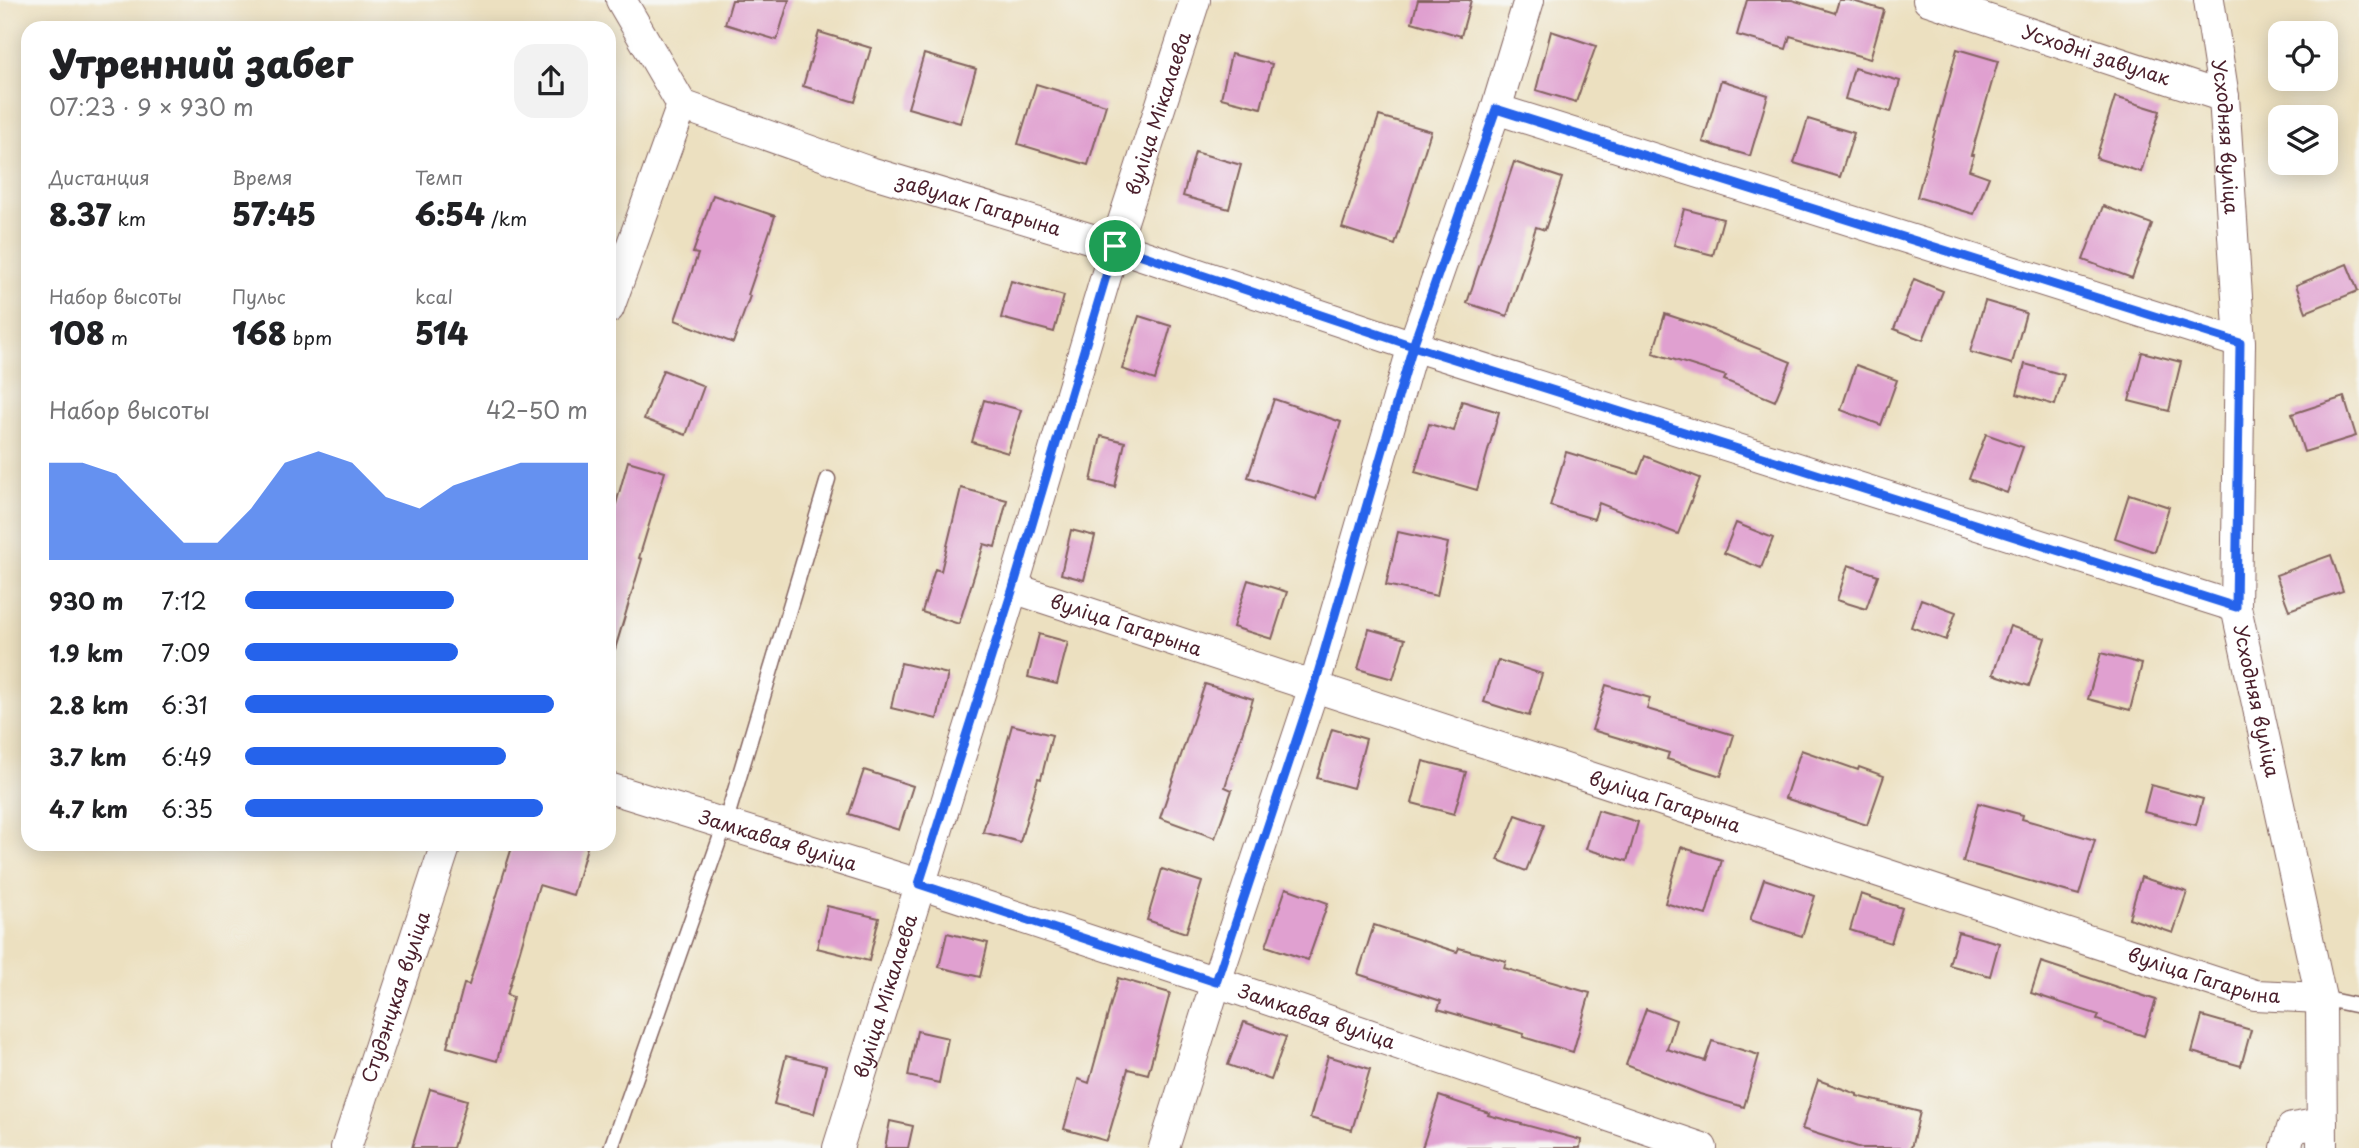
<!DOCTYPE html>
<html lang="ru">
<meta charset="utf-8">
<style>
body{margin:0;font-family:"Playpen Sans",sans-serif;background:#f2f2f2;color:#202124;height:100vh;display:flex;flex-direction:column;font-size:26px;white-space:nowrap}
*{box-sizing:border-box;margin:0}
p{font-size:23px;color:#757577}
.icon{flex:none;width:38px;height:38px;fill:none;stroke:currentColor;stroke-width:2;stroke-linecap:round;stroke-linejoin:round}
.map{position:relative;flex:1;overflow:hidden}
.panel{position:absolute;left:21px;top:21px;width:595px;height:830px;display:flex;flex-direction:column;background:#fff;border-radius:21px;box-shadow:0 4px 18px #0003}
.panel>*{flex:none}
.controls{position:absolute;left:2268px;top:21px;display:grid;gap:14px}
.controls a{display:grid;place-items:center;width:70px;height:70px;border-radius:14px;background:#fff;box-shadow:0 4px 18px #0003;font-size:35px}
.pin{position:absolute;display:grid;place-items:center;width:60px;height:60px;color:#fff;margin:-30px;border:4px solid #fff;border-radius:50%;box-shadow:0 2px 7px #0007}
.round{display:grid;place-items:center;flex:none;width:74px;height:74px;border-radius:21px;background:#f2f2f2}
.overview{display:flex;align-items:center;justify-content:space-between;height:119px;padding:0 28px}
h1{font-size:38px;font-weight:800;line-height:52px}
.stats{display:grid;grid-template-columns:repeat(3,1fr);gap:10px;height:119px;padding:7px 28px}
.stats div{display:grid;align-content:center}
.stats b{font-size:30px;font-weight:800}
.stats small{font-size:19px;font-weight:400}
.stats p{font-size:19px}
.chart{height:196px;padding:14px 28px}
.chart p{display:flex;justify-content:space-between}
.chart svg{width:100%;height:126px;margin-top:7px;fill:#2563eb;opacity:.7}
ul{padding:0 28px;list-style:none;font-size:23px}
li{display:grid;grid-template-columns:112px 84px 1fr;align-items:center;height:52px}
li i{height:18px;border-radius:9px;background:#2563eb}
.map>svg:first-child{display:block}
</style>
<div class="map">
<svg width="2359" height="1148" viewBox="0 0 2359 1148">
<rect width="100%" height="100%" fill="#f6f6f2"/>
<filter id="ink" filterUnits="userSpaceOnUse"><feTurbulence type="fractalNoise" baseFrequency=".0143" numOctaves="2"/><feDisplacementMap in="SourceGraphic" scale="14" xChannelSelector="R" yChannelSelector="G"/><feConvolveMatrix kernelMatrix="1 2 1 2 8 2 1 2 1" color-interpolation-filters="sRGB"/></filter>
<filter id="wash" filterUnits="userSpaceOnUse"><feTurbulence type="fractalNoise" baseFrequency=".00686" numOctaves="4" result="noise"/><feDisplacementMap in="SourceGraphic" scale="28" xChannelSelector="R" yChannelSelector="G"/><feGaussianBlur stdDeviation="1.57" result="paint"/><feColorMatrix in="noise" values="0 0 0 0 0 0 0 0 0 0 0 0 0 0 0 0 0 1.4 0 .05"/><feComposite in="paint" operator="in"/></filter>
<g filter="url(#wash)">
<rect width="100%" height="100%" fill="#ece0c0"/>
<g id="blocks">
<path fill="#e0a0d0" d="M732 0H789L777 40 725 24Z
M1418 0H1471L1461 36 1412 22Z
M1747 0H1792L1835 13 1839 0H1849L1884 10 1870 59 1790 36 1786 49 1737 35Z
M1551 31 1596 46 1576 102 1536 90Z
M819 32 871 48 855 102 803 86Z
M1957 49 1998 61 1971 155H1974L1969 170 1989 177 1974 214 1917 197Z
M924 54 976 69 960 123 908 108Z
M1231 54 1272 64 1261 108 1221 98Z
M1854 68 1900 81 1891 112 1845 99Z
M1721 80 1768 95 1750 156 1703 142Z
M1036 84 1106 105 1088 165 1018 144Z
M2115 97 2160 111 2141 172 2096 158Z
M1379 116 1431 131 1395 245 1342 228Z
M1808 119 1854 133 1840 177 1794 163Z
M1195 152 1241 165 1229 209 1183 196Z
M1514 162 1562 178 1545 230 1536 227 1507 316 1467 303Z
M713 195 775 216 748 295 750 296 733 343 675 320 698 254 693 253Z
M2103 206 2152 224 2132 278 2083 260Z
M1684 209 1723 219 1713 255 1674 245Z
M2347 264 2358 291 2306 312 2296 285Z
M1914 279 1943 291 1923 340 1894 329Z
M1011 281 1064 296 1054 332 1001 318Z
M1985 301 2026 313 2012 364 1970 352Z
M1665 314 1705 327 1791 362 1775 401 1724 380 1726 376 1653 353Z
M1139 316 1171 326 1155 380 1122 369Z
M2142 352 2181 362 2169 411 2129 401Z
M2025 364 2064 375 2055 405 2017 394Z
M1856 365 1897 380 1881 425 1841 410Z
M663 370 704 386 686 435 644 419Z
M2344 397 2356 436 2304 452 2292 414Z
M1274 399 1341 422 1316 499 1248 477Z
M984 400 1021 410 1008 453 972 442Z
M1462 401 1499 412 1477 490 1415 472 1429 424 1454 431Z
M1986 434 2023 447 2007 493 1969 479Z
M1101 436 1125 442 1115 487 1091 481Z
M1566 452 1638 474 1645 456 1700 478 1678 534 1599 503 1594 519 1550 506Z
M628 461 665 472 639 558 642 559 615 649 609 648V529Z
M961 488 1007 500 995 547 984 544 959 624 922 612 935 569 941 571Z
M2129 494 2169 507 2155 552 2115 538Z
M1736 523 1773 538 1761 568 1724 553Z
M1071 530 1095 536 1084 580 1061 574Z
M1398 532 1448 543 1437 596 1386 585Z
M2331 555 2343 591 2289 610 2276 575Z
M1848 565 1878 575 1866 609 1837 600Z
M1248 580 1287 592 1272 639 1233 627Z
M1921 599 1956 612 1946 640 1911 627Z
M2010 626 2045 638 2029 686 1993 674Z
M1369 629 1405 639 1393 679 1358 669Z
M1039 634 1068 642 1057 684 1028 677Z
M2101 653 2142 664 2130 710 2088 699Z
M1498 660 1542 674 1529 716 1484 702Z
M901 663 948 674 937 719 891 708Z
M1205 684 1253 699 1225 787 1232 790 1215 838 1160 818Z
M1606 685 1650 698 1647 709 1734 735 1721 776 1667 759 1669 753 1592 730Z
M1012 725 1052 735 1041 779 1038 778 1020 842 983 832Z
M1332 729 1366 739 1353 788 1317 778Z
M1801 750 1858 770 1859 767 1884 776 1867 825 1785 798Z
M1423 761 1466 772 1454 814 1412 803Z
M864 770 913 786 899 830 849 814Z
M2151 785 2203 799 2196 825 2144 812Z
M1978 803 2023 815 2022 819 2095 840 2079 895 1963 862Z
M1598 810 1638 822 1627 861 1586 849Z
M1516 815 1544 825 1526 871 1498 860Z
M513 844H588L573 895 539 885 507 995 513 997 497 1061 447 1047 464 984 469 985Z
M1681 847 1722 860 1706 915 1665 903Z
M1162 869 1202 882 1186 933 1147 920Z
M2141 877 2187 892 2173 933 2129 918Z
M1764 879 1815 896 1802 936 1750 920Z
M1286 888 1328 903 1308 960 1266 946Z
M1861 894 1902 908 1891 943 1850 930Z
M827 906 879 918 869 961 817 948Z
M1374 925 1457 952 1459 948 1506 961 1504 968 1590 993 1573 1052 1523 1037 1524 1034 1438 1009 1441 1001 1358 974Z
M1958 932 1999 943 1990 976 1949 965Z
M947 933 988 943 980 977 939 967Z
M2041 962 2156 1000 2144 1036 2097 1020 2099 1015 2031 993Z
M1118 978 1170 993 1148 1074 1128 1069 1107 1141 1064 1129 1078 1079 1089 1083Z
M1646 1009 1676 1020 1667 1049 1705 1061 1712 1041 1759 1055 1744 1107 1700 1094 1626 1065Z
M2202 1016 2251 1030 2241 1066 2192 1052Z
M1244 1022 1286 1037 1271 1080 1228 1065Z
M917 1031 948 1038 939 1083 908 1076Z
M786 1056 826 1066 814 1114 774 1104Z
M1328 1056 1370 1069 1352 1130 1310 1118Z
M1818 1080 1857 1094V1096L1920 1112 1911 1148H1861L1802 1129Z
M430 1089 467 1100 453 1148H412Z
M1439 1096 1489 1113 1488 1115 1581 1140 1580 1148H1422Z
M890 1121 913 1126 908 1148H885Z"/>
</g>
</g>
<g filter="url(#ink)">
<use href="#blocks" fill-opacity="0" stroke="#83635f" stroke-width="2"/>
<g fill="none" stroke-linecap="round" stroke-linejoin="round">
<g stroke="#83635f" stroke-width="17">
<path id="service" d="M2321 998 2359 1006
M611 1148 725 824 828 479"/>
</g>
<g stroke="#83635f" stroke-width="32">
<g id="minor">
<path d="M621 0 682 105"/>
<path id="s1" d="M1928 0 2224 97"/>
<path id="s2" d="M2209 0 2224 97 2240 343 2236 607 2321 998 2322 1148"/>
<path id="s3" d="M682 105 867 171 1115 246 1413 346 2236 607"/>
<path d="M1496 109 2240 343"/>
<path d="M609 308 682 105"/>
<path id="s4" d="M1013 588 2255 995 2321 998"/>
<path id="s5" d="M609 788 919 884 1216 982 1702 1148"/>
<path id="s6" d="M346 1148 446 844"/>
<path id="s7" d="M838 1148 1013 588 1115 246 1195 0"/>
<path d="M1164 1148 1216 982 1314 687 1413 346 1496 109 1529 0"/>
<path d="M2286 1148 2292 1128 2322 1123"/>
</g>
</g>
<use href="#service" stroke="#fff" stroke-width="14"/>
<use href="#minor" stroke="#fff" stroke-width="30"/>
</g>
</g>
<g fill="none" stroke-linecap="round" stroke-linejoin="round" filter="url(#ink)">
<g stroke="#fff" stroke-width="14">
<path id="route" d="M1115 246 1013 588 919 884 1216 982 1314 687 1413 346 2236 607 2240 343 1496 109 1413 346 1115 246"/>
</g>
<use href="#route" stroke="#2563eb" stroke-width="9"/>
</g>
<g text-anchor="middle" stroke-width="7" stroke-linejoin="round" paint-order="stroke">
<g font-size="19" fill="#4a1f2b" stroke="#f6f6f2">
<text dy="7" stroke="none"><textPath href="#s1" startOffset="177">Усходні завулак</textPath></text>
<text dy="7" stroke="none"><textPath href="#s7" startOffset="1083">вуліца Мікалаева</textPath></text>
<text dy="7" stroke="none"><textPath href="#s2" startOffset="138">Усходняя вуліца</textPath></text>
<text dy="7" stroke="none"><textPath href="#s3" startOffset="313">завулак Гагарына</textPath></text>
<text dy="7" stroke="none"><textPath href="#s4" startOffset="119">вуліца Гагарына</textPath></text>
<text dy="7" stroke="none"><textPath href="#s2" startOffset="705">Усходняя вуліца</textPath></text>
<text dy="7" stroke="none"><textPath href="#s4" startOffset="686">вуліца Гагарына</textPath></text>
<text dy="7" stroke="none"><textPath href="#s5" startOffset="177">Замкавая вуліца</textPath></text>
<text dy="7" stroke="none"><textPath href="#s4" startOffset="1253">вуліца Гагарына</textPath></text>
<text dy="7" stroke="none"><textPath href="#s7" startOffset="159">вуліца Мікалаева</textPath></text>
<text dy="7" stroke="none"><textPath href="#s6" startOffset="159">Студэнцкая вуліца</textPath></text>
<text dy="7" stroke="none"><textPath href="#s5" startOffset="744">Замкавая вуліца</textPath></text>
</g>
</g>
</svg>
<div class="controls">
<a><svg class="icon" aria-label="locate" viewBox="0 0 24 24"><circle cx="12" cy="12" r="6"/><path d="M12 2v4M12 18v4M2 12h4M18 12h4"/></svg></a>
<a><svg class="icon" aria-label="layers" viewBox="0 0 24 24"><path d="M12 4l9 5-9 5-9-5zM3 14l9 5 9-5"/></svg></a>
</div>
<div class="pin" style="left:1115px;top:246px;background:#1e9e55"><svg class="icon" aria-label="arrive" viewBox="0 0 24 24"><path d="M6 21V4h12l-3 4 3 4H6"/></svg></div>
<section class="panel">
<div class="overview"><div><h1>Утренний забег</h1><p>07:23 · 9 × 930 m</p></div><a class="round"><svg class="icon" aria-label="share" viewBox="0 0 24 24"><path d="M12 15V3M7 8l5-5 5 5M5 13v7h14v-7"/></svg></a></div>
<div class="stats">
<div><p>Дистанция</p><b>8.37<small> km</small></b></div>
<div><p>Время</p><b>57:45</b></div>
<div><p>Темп</p><b>6:54<small> /km</small></b></div>
</div>
<div class="stats">
<div><p>Набор высоты</p><b>108<small> m</small></b></div>
<div><p>Пульс</p><b>168<small> bpm</small></b></div>
<div><p>kcal</p><b>514</b></div>
</div>
<div class="chart"><p><span>Набор высоты</span>42–50 m</p>
<svg viewBox="0 0 160 44" preserveAspectRatio="none"><path d="M0 44V10L10 10L20 14L30 26L40 38L50 38L60 26L70 10L80 6L90 10L100 22L110 26L120 18L130 14L140 10L150 10L160 10V44z"/></svg>
</div>
<ul>
<li><b>930 m</b>7:12<i style="width:61%"></i></li>
<li><b>1.9 km</b>7:09<i style="width:62%"></i></li>
<li><b>2.8 km</b>6:31<i style="width:90%"></i></li>
<li><b>3.7 km</b>6:49<i style="width:76%"></i></li>
<li><b>4.7 km</b>6:35<i style="width:87%"></i></li>
</ul>
</section>
</div>
